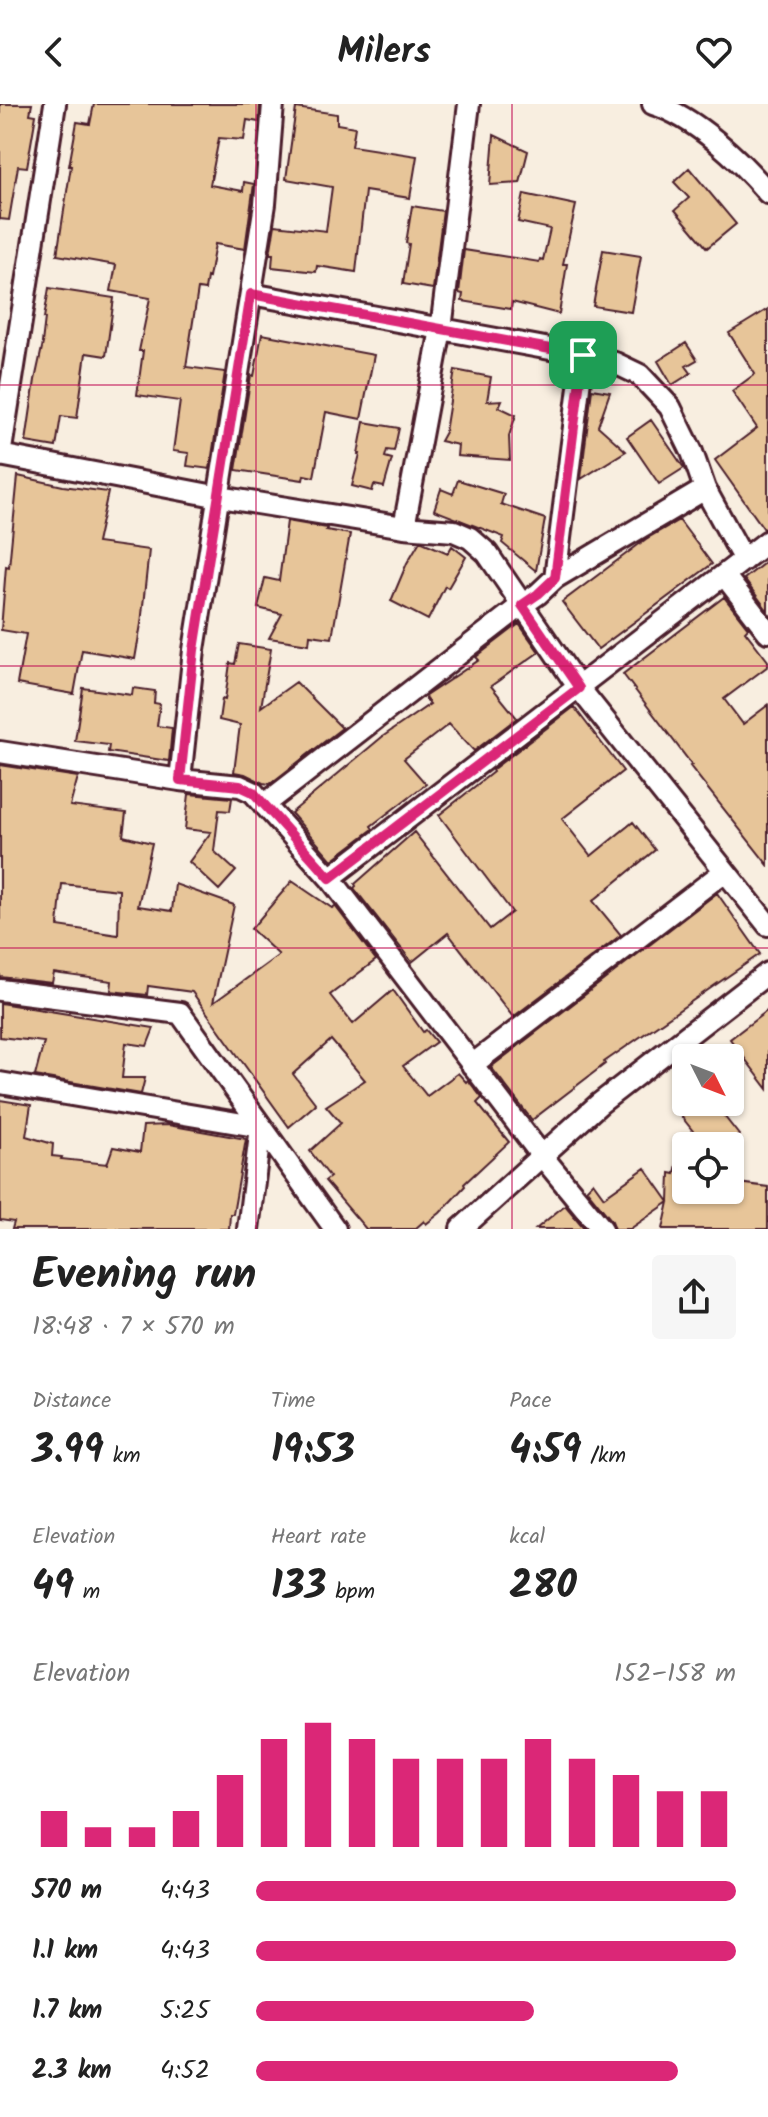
<!DOCTYPE html>
<meta charset="utf-8">
<style>
body{margin:0;font-family:Kalam,sans-serif;background:#f6f6f6;color:#222;height:100vh;display:flex;flex-direction:column;font-size:30px;white-space:nowrap}
*{box-sizing:border-box;margin:0}
p{font-size:26px;color:#767676}
.icon{flex:none;width:44px;height:44px;fill:none;stroke:currentColor;stroke-width:2;stroke-linecap:round;stroke-linejoin:round}
.map{position:relative;height:1125px;overflow:hidden}
.sheet{display:flex;flex-direction:column;background:#fff;flex:1}
.sheet>*{flex:none}
.needle{width:52px;rotate:132deg}
.controls{position:absolute;left:672px;top:940px;display:grid;gap:16px}
.controls a{display:grid;place-items:center;width:72px;height:72px;border-radius:8px;background:#fff;box-shadow:0 2px 6px #0004;font-size:40px}
.pin{position:absolute;display:grid;place-items:center;width:68px;height:68px;color:#fff;margin:-34px;border-radius:16px;box-shadow:0 4px 12px #0006}
.round{display:grid;place-items:center;flex:none;width:84px;height:84px;border-radius:8px;background:#f6f6f6}
.headline{display:flex;align-items:center;justify-content:space-between;height:136px;padding:0 32px}
h1{font-size:44px;font-weight:600;line-height:60px}
.stats{display:grid;grid-template-columns:repeat(3,1fr);gap:12px;height:136px;padding:8px 32px}
.stats div{display:grid;align-content:center}
.stats b{font-size:40px;font-weight:600}
.stats small{font-size:22px;font-weight:400}
.stats p{font-size:22px}
.chart{height:224px;padding:16px 32px}
.chart p{display:flex;justify-content:space-between}
.chart svg{width:100%;height:144px;margin-top:8px;stroke:#db2777;stroke-width:6}
ul{padding:0 32px;list-style:none;font-size:26px}
li{display:grid;grid-template-columns:128px 96px 1fr;align-items:center;height:60px}
li i{height:20px;border-radius:10px;background:#db2777}
header{display:flex;justify-content:space-between;align-items:center;height:104px;padding:0 32px;background:#fff;font-size:36px;font-weight:600}
.map>svg:first-child{display:block}
</style>
<header><svg class="icon" aria-label="back" viewBox="0 0 24 24"><path d="M15 5l-7 7 7 7"/></svg>Milers<svg class="icon" aria-label="heart" viewBox="0 0 24 24"><path d="M12 20l-8-8c-3-5 5-10 8-4 3-6 11-1 8 4z"/></svg></header>
<div class="map">
<svg width="768" height="1125" viewBox="0 0 768 1125">
<rect width="100%" height="100%" fill="#f8eee0"/>
<filter id="ink" filterUnits="userSpaceOnUse"><feTurbulence type="fractalNoise" baseFrequency=".0125" numOctaves="2"/><feDisplacementMap in="SourceGraphic" scale="16" xChannelSelector="R" yChannelSelector="G"/><feConvolveMatrix kernelMatrix="1 2 1 2 8 2 1 2 1" color-interpolation-filters="sRGB"/></filter>
<g filter="url(#ink)">
<path fill="#e7c599" stroke="#4a1f2b" stroke-width="2" fill-rule="evenodd" d="M0 0H32L30 10 36 11 27 63 18 62 9 116 0 115Z
M94 0H260L259 18 247 16 244 36 219 34 210 81 243 87 244 78 254 80 245 145 215 140 209 174 207 173 205 186 198 185 186 263 225 268 210 365 187 362 189 349 173 347 180 297 137 291 143 247H139L150 194 111 187 116 161 57 151 71 62H69L77 18 90 20Z
M296 4 337 10V20L355 23 352 42 417 52 410 94 365 87 356 168 317 162 316 168 272 163 273 150H270L275 121 326 127 332 83 286 75Z
M494 31 528 47 520 79 490 81Z
M689 64 736 120 707 144 675 106 689 94 674 78Z
M524 90 576 101 563 160H567L559 210 512 198 511 205 462 197 463 190 459 189 464 146 539 158 540 155 543 156 550 125 518 118Z
M412 102 443 107 433 185 403 180 409 140 406 139Z
M603 146 641 152 631 208 593 202Z
M49 184 114 194 106 252 86 249 77 314 61 312 56 343 26 338 35 276 43 239H42L45 214H44Z
M768 205V424L764 425 715 356 757 324 732 287 755 270 729 229Z
M262 230 374 251 361 315 326 308 314 373 304 371 303 376 236 366 251 271 254 272Z
M686 239 697 256 686 262 691 269 672 281 658 257Z
M455 266 491 273 487 297 502 296 499 303 516 311 509 332 510 356 457 352 458 341 440 337 445 328Z
M592 285 610 288 598 322 626 347 581 375Z
M651 316 684 364 659 380 627 333Z
M364 318 399 324 394 347 387 346 385 353 392 355 384 383 374 381 372 387 352 382 360 350H358Z
M18 372 63 382 108 388 97 439 149 446 141 520 135 555 82 546 74 590 17 580 26 530 1 526 6 462 9 463Z
M458 376 504 390 501 400 545 415 536 467 502 439 504 433 434 406 441 385 453 390Z
M679 416 712 460 598 545 562 498 646 435Z
M287 417 327 424 326 426 350 430 332 534 310 531 309 540 269 534 282 510 258 504 265 474 279 477Z
M420 437 448 449 452 442 466 453 448 484 445 482 428 516 391 497 407 459Z
M768 456V507L744 475Z
M724 493 748 524 745 527 768 557V562L724 595 743 620 768 601V761L690 662 692 661 623 570Z
M519 520 539 548 491 582 517 614 474 647 449 620 404 655 426 680 371 722 373 725 332 756 291 709 382 633 430 600 424 593 479 556 476 553Z
M239 540 271 545 261 603 296 578 342 624 270 680 263 679 245 670 234 668 240 621 219 616 222 595 225 596 230 559 235 560Z
M83 584 132 591 133 584 155 587 154 599 160 600 157 622 172 624 169 657 108 648 109 641 75 637Z
M574 603 623 667 562 715 591 752 633 718 655 746 593 797 621 831 513 913 448 829 412 858 354 784 356 782 355 780 414 728 490 825 512 808 439 711 493 668 492 666Z
M0 661 78 673 70 702 126 709 123 732 152 739 138 802 172 807 175 780 234 801 213 899 279 851 251 825 292 777 332 804 335 802 376 856 330 891 353 920 393 886 423 928 426 926 436 938 403 962 427 992 458 969 466 978 468 976 482 994 477 999 509 1038 464 1080 465 1082 440 1109 426 1120 424 1117 415 1125H366L325 1077 330 1073 310 1047 341 1019 326 1002 365 976 331 936 293 970 316 1000 289 1023 192 888 148 882 147 891 111 887 112 877 54 869 52 879 0 873ZM62 780 119 786 118 831 58 822Z
M189 690 232 694 230 707 219 706 214 747 236 767 219 786 189 758 211 728 185 725Z
M717 789 760 850 604 958 605 960 532 1016 491 963Z
M0 899 154 924 147 942 126 939 122 974H145L141 990 35 972 44 938 0 933Z
M768 906V985L730 935Z
M0 996 31 1001 26 1032 53 1040 52 1052 62 1053 61 1055 107 1060 113 1043 140 1048 143 1022 168 1021 246 1035 233 1110H230L229 1125H12L14 1118 0 1116Z
M689 998H713L739 1031 725 1042H705L677 1007Z
M679 1050H686V1086H730V1078L768 1083V1125H663L669 1098 670 1069 675 1070Z
M645 1064 669 1098 630 1125H615L612 1117 586 1085 593 1078 604 1093Z
M565 1101 585 1125H536Z"/>
<g fill="none" stroke-linecap="round" stroke-linejoin="round">
<g stroke="#4a1f2b" stroke-width="26">
<path id="minor" d="M653 0C695 13 740 56 768 89
M251 190 583 251 615 259 640 271 670 303 692 348 705 385 744 456
M0 351 220 393 404 423 454 427 470 434 487 449 579 584 768 821
M0 352 55 0
M404 423 441 225 469 0
M724 471 768 528
M555 474 705 385
M0 648 180 676 240 682 253 688 330 774 542 1052 602 1125
M180 676 194 546 265 100 273 0
M264 701 522 501 538 490 555 474 583 251
M330 774 768 437
M0 886 180 909 335 1125
M472 961 725 767
M0 979 261 1023 248 1125
M461 1125 599 1000 768 869"/>
</g>
<use href="#minor" stroke="#fff" stroke-width="20"/>
</g>
</g>
<g fill="none" stroke-linecap="round" stroke-linejoin="round" filter="url(#ink)">
<g stroke="#fff" stroke-width="16">
<path id="route" d="M251 190 583 251 555 474 538 490 522 501 579 584 330 774 253 688 240 682 180 676 194 546Z"/>
</g>
<use href="#route" stroke="#db2777" stroke-width="10"/>
</g>
<path fill="none" stroke="#c2185b" stroke-width="2" stroke-opacity="0.55" d="M256 0V1125M512 0V1125M0 281H768M0 562H768M0 844H768"/>
</svg>
<div class="controls">
<a><svg class="needle" viewBox="-14 -14 28 28"><path d="M0-13l5 13h-10z" fill="#e53935"/><path d="M0 13l5-13h-10z" fill="#767676"/></svg></a>
<a><svg class="icon" aria-label="locate" viewBox="0 0 24 24"><circle cx="12" cy="12" r="6"/><path d="M12 2v4M12 18v4M2 12h4M18 12h4"/></svg></a>
</div>
<div class="pin" style="left:583px;top:251px;background:#1e9e55"><svg class="icon" aria-label="arrive" viewBox="0 0 24 24"><path d="M6 21V4h12l-3 4 3 4H6"/></svg></div>
</div>
<section class="sheet">
<div class="headline"><div><h1>Evening run</h1><p>18:48 · 7 × 570 m</p></div><a class="round"><svg class="icon" aria-label="share" viewBox="0 0 24 24"><path d="M12 15V3M7 8l5-5 5 5M5 13v7h14v-7"/></svg></a></div>
<div class="stats">
<div><p>Distance</p><b>3.99<small> km</small></b></div>
<div><p>Time</p><b>19:53</b></div>
<div><p>Pace</p><b>4:59<small> /km</small></b></div>
</div>
<div class="stats">
<div><p>Elevation</p><b>49<small> m</small></b></div>
<div><p>Heart rate</p><b>133<small> bpm</small></b></div>
<div><p>kcal</p><b>280</b></div>
</div>
<div class="chart"><p><span>Elevation</span>152–158 m</p>
<svg viewBox="0 0 160 44" preserveAspectRatio="none"><path d="M5 44V33M15 44V38M25 44V38M35 44V33M45 44V22M55 44V11M65 44V6M75 44V11M85 44V17M95 44V17M105 44V17M115 44V11M125 44V17M135 44V22M145 44V27M155 44V27"/></svg>
</div>
<ul>
<li><b>570 m</b>4:43<i style="width:100%"></i></li>
<li><b>1.1 km</b>4:43<i style="width:100%"></i></li>
<li><b>1.7 km</b>5:25<i style="width:58%"></i></li>
<li><b>2.3 km</b>4:52<i style="width:88%"></i></li>
</ul>
</section>
